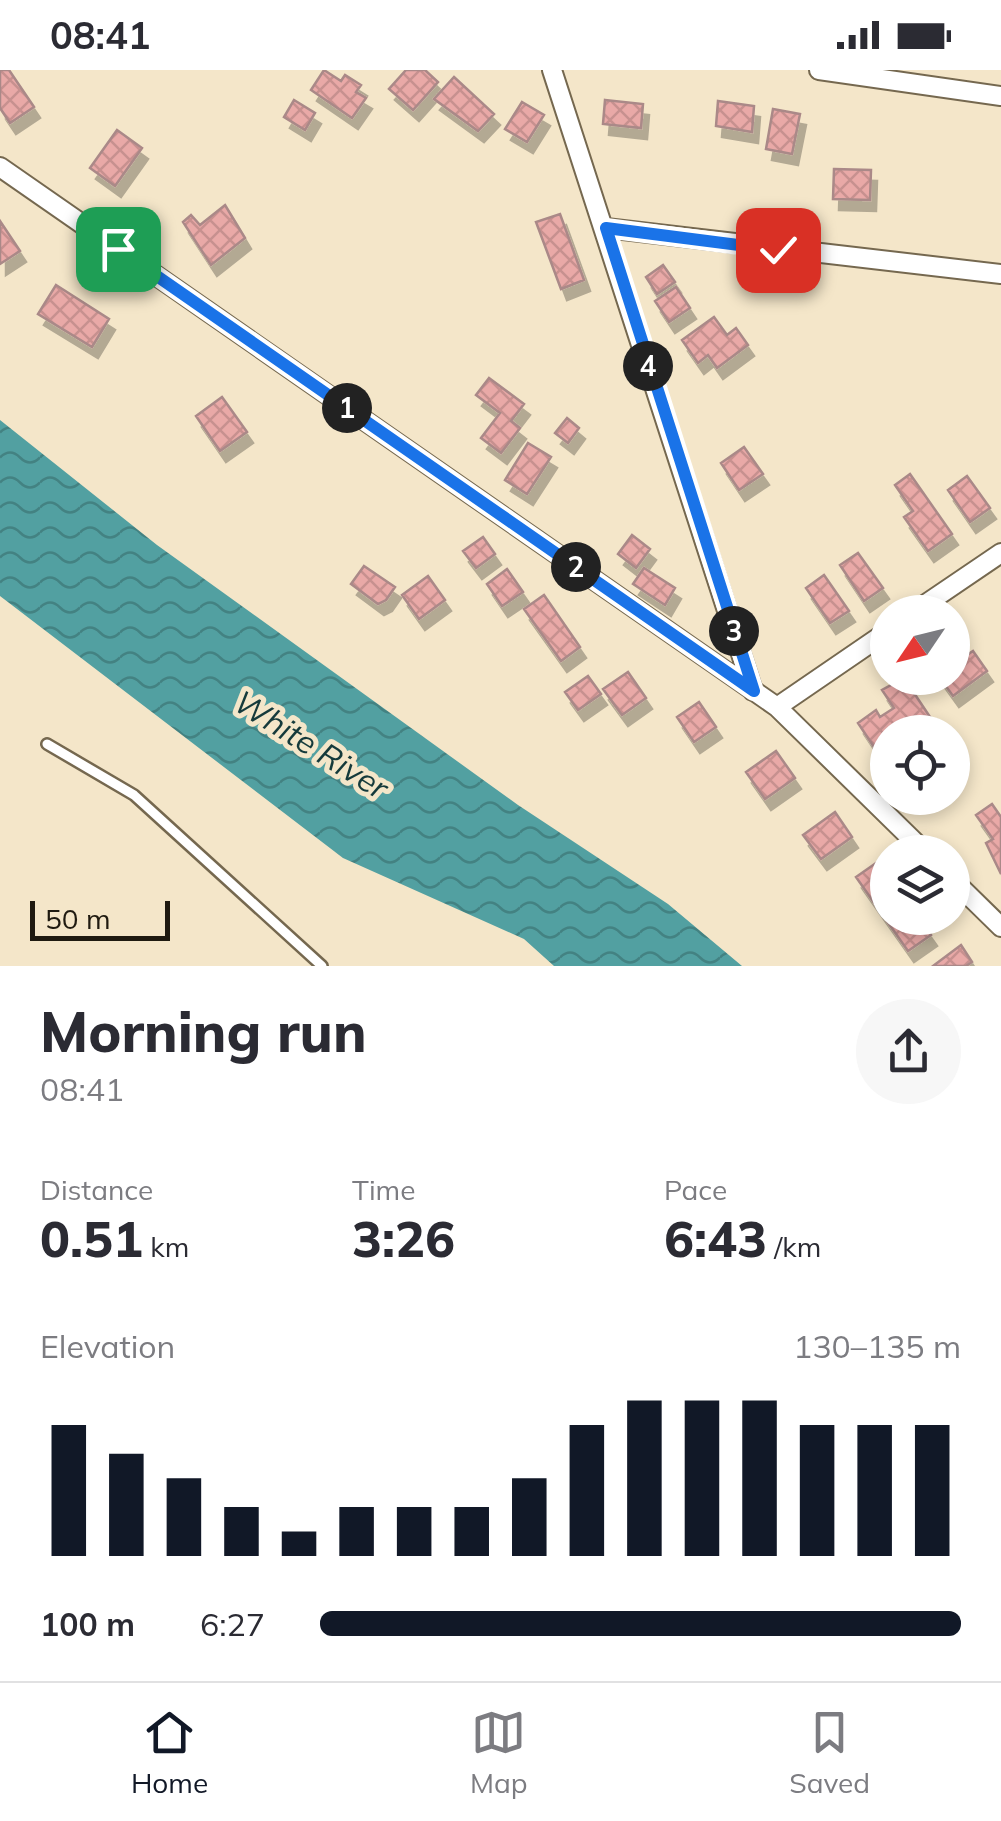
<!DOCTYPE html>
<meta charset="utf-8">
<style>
body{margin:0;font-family:Mulish,sans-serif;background:#f7f7f7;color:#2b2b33;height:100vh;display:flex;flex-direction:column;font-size:38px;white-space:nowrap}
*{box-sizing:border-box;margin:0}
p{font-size:32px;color:#7c7c81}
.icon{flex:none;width:55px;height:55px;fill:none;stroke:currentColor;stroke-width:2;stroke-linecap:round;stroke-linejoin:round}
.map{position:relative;height:896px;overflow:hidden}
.details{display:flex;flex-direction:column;background:#fff;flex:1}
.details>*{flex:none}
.needle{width:65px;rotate:235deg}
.buttons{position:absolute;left:870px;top:525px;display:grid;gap:20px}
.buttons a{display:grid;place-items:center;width:100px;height:100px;border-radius:50%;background:#fff;box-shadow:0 5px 15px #0003;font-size:50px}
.scale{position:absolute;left:30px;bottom:25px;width:140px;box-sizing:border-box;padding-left:10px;border:5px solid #1f1a10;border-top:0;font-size:28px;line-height:35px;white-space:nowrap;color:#1f1a10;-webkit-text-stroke:8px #f4e6c9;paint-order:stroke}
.pin{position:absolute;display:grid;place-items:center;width:85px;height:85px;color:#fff;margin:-42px;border-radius:20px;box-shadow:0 5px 15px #0006}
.km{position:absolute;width:50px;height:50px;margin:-25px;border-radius:50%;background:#222;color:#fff;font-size:28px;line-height:50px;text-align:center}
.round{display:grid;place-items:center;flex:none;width:105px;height:105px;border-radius:52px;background:#f7f7f7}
.head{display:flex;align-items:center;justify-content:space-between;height:170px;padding:0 40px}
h1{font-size:55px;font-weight:800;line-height:75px}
.metrics{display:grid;grid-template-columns:repeat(3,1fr);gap:15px;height:170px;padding:10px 40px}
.metrics div{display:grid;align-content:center}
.metrics b{font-size:50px;font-weight:800}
.metrics small{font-size:28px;font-weight:400}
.metrics p{font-size:28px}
.chart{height:280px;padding:20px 40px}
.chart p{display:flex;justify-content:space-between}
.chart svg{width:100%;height:180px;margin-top:10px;stroke:#111827;stroke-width:6}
ul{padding:0 40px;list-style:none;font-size:32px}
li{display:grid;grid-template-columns:160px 120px 1fr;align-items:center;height:75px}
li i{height:25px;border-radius:12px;background:#111827}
.status{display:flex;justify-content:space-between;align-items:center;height:70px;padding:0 50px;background:#fff;direction:ltr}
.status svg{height:28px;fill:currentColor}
.menu{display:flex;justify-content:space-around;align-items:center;height:140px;border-top:2px solid #e1e1e2;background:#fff;font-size:28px;color:#7c7c81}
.menu a{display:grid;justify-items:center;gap:5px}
.menu .current{color:#111827}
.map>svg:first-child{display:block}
</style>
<div class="status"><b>08:41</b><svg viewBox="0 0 49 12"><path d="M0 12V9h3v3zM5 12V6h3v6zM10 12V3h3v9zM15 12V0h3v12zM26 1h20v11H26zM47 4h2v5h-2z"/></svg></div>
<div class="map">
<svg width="1001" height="896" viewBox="0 0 1001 896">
<defs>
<pattern id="water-waves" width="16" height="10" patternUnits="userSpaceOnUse" patternTransform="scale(2.5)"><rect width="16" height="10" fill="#52a0a1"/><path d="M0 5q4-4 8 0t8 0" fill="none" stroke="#438282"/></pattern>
<pattern id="building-cross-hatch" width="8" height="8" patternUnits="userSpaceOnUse" patternTransform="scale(2.5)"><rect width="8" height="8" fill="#e9a9a7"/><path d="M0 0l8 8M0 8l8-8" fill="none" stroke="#c7918f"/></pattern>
<filter id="shadow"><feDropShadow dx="6" dy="11" stdDeviation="0" flood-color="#0004"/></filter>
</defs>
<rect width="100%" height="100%" fill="#f4e6c9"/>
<path fill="url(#water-waves)" d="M0 350 157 475 518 735 668 834 742 896H554L524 869 343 788 0 526Z"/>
<path fill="url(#building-cross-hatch)" stroke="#aa8988" stroke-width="2.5" filter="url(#shadow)" d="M0 0H9L34 37 10 53 0 38Z
M324 0 341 11 345 5 361 15 356 22 366 28 352 48 311 20Z
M406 0H425L438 12 413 40 389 19Z
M454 7 494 44 478 61 434 29Z
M294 30 315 43 305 60 284 47Z
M605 30 643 34 641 58 603 54Z
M718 31 754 36 752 62 716 56Z
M522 32 544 45 527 72 505 59Z
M773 39 800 44 792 84 766 79Z
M117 60 142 78 115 116 90 98Z
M834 99 871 100 870 130 833 129Z
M225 135 245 168 211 195 183 152 191 145 200 155Z
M560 144 584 210 561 219 536 152Z
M0 151 20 181 0 194Z
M663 195 675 212 657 224 646 207Z
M56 215 109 249 92 277 38 244Z
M676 217 690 238 669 252 655 231Z
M714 247 727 265 736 258 748 275 717 298 708 285 698 293 682 270Z
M489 308 524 334 511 351 520 358 501 383 481 368 500 343 476 325Z
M222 327 247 362 220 381 196 346Z
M567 348 579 358 568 373 555 363Z
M528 373 551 387 527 424 505 410Z
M744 377 763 404 739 420 721 393Z
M910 404 952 464 928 481 904 447 913 441 895 415Z
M967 406 990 438 970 452 948 420Z
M632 465 650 479 636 498 618 484Z
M483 467 495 484 476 498 463 481Z
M858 483 883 518 864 531 840 495Z
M364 496 395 517 386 530 378 534 351 514Z
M644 498 675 518 665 535 633 514Z
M507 499 523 522 502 536 487 514Z
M824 505 849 541 830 553 806 518Z
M428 506 445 530 419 549 402 525Z
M544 525 580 577 561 591 524 539Z
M973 581 987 601 953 626 940 608H952V595Z
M628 602 646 628 622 645 603 619Z
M588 606 601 624 578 640 565 622Z
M904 608 930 647 907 662H888V676L878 683 858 653 876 640 880 647 894 638 882 620Z
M699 632 716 657 694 672 677 647Z
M776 681 795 708 765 729 746 702Z
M992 734 1001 747V804L986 773 993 769 976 745Z
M835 742 852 767 821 789 803 765Z
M879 791 888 803V848H919L931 865 908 881 856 807Z
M961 875 972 892 966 896H933Z"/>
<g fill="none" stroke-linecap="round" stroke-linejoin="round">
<g stroke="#75684f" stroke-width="14">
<path id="service" d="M47 674 134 725 322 896"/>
</g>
<g stroke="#75684f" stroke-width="22">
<path id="minor" d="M552 0 753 621
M819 0 1001 26
M0 97 777 637 925 782
M606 158 1001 204
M914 542 1001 483
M777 637 888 561
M952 809 1001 857"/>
</g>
<use href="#service" stroke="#fff" stroke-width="9"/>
<use href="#minor" stroke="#fff" stroke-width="18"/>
</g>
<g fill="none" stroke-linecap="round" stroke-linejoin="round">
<g stroke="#fff" stroke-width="20">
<path id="route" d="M118 179 754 621 606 158 778 180"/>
</g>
<use href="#route" stroke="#1a73e8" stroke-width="12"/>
</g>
<g text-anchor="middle" stroke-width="10" stroke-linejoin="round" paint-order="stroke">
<g font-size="32" font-style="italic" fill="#153a3b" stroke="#f4e6c9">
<text transform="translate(311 675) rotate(32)" y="11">White River</text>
</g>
</g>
</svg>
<div class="buttons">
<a><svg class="needle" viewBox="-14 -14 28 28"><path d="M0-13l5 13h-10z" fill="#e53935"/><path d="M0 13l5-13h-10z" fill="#7c7c81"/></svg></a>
<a><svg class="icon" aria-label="locate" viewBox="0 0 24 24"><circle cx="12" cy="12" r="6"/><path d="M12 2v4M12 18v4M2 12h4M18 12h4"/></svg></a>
<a><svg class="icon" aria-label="layers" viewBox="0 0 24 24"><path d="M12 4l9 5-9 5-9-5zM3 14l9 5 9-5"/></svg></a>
</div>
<div class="scale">50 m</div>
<div class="pin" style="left:118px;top:179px;background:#1e9e55"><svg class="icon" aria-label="arrive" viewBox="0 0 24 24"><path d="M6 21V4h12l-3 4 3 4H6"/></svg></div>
<div class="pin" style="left:778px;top:180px;background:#d93025"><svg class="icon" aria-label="check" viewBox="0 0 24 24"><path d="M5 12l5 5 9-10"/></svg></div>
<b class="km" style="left:347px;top:338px">1</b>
<b class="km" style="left:576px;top:497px">2</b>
<b class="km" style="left:734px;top:561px">3</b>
<b class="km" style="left:648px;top:296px">4</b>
</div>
<section class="details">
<div class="head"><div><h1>Morning run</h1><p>08:41</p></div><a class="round"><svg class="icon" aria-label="share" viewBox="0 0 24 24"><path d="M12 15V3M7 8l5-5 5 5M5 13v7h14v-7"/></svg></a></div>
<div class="metrics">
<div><p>Distance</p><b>0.51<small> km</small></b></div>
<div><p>Time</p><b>3:26</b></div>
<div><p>Pace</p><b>6:43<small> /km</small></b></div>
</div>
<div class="chart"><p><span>Elevation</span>130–135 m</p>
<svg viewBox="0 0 160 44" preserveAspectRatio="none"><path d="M5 44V12M15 44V19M25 44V25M35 44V32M45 44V38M55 44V32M65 44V32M75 44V32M85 44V25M95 44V12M105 44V6M115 44V6M125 44V6M135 44V12M145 44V12M155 44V12"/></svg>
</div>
<ul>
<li><b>100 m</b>6:27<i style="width:100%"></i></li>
</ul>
</section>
<nav class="menu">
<a class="current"><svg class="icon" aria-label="home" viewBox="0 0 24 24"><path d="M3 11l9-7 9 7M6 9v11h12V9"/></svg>Home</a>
<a><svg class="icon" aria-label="map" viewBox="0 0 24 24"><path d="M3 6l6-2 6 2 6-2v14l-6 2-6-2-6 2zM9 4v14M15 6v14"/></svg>Map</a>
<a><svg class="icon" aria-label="saved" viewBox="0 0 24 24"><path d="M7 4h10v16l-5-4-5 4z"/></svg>Saved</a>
</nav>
